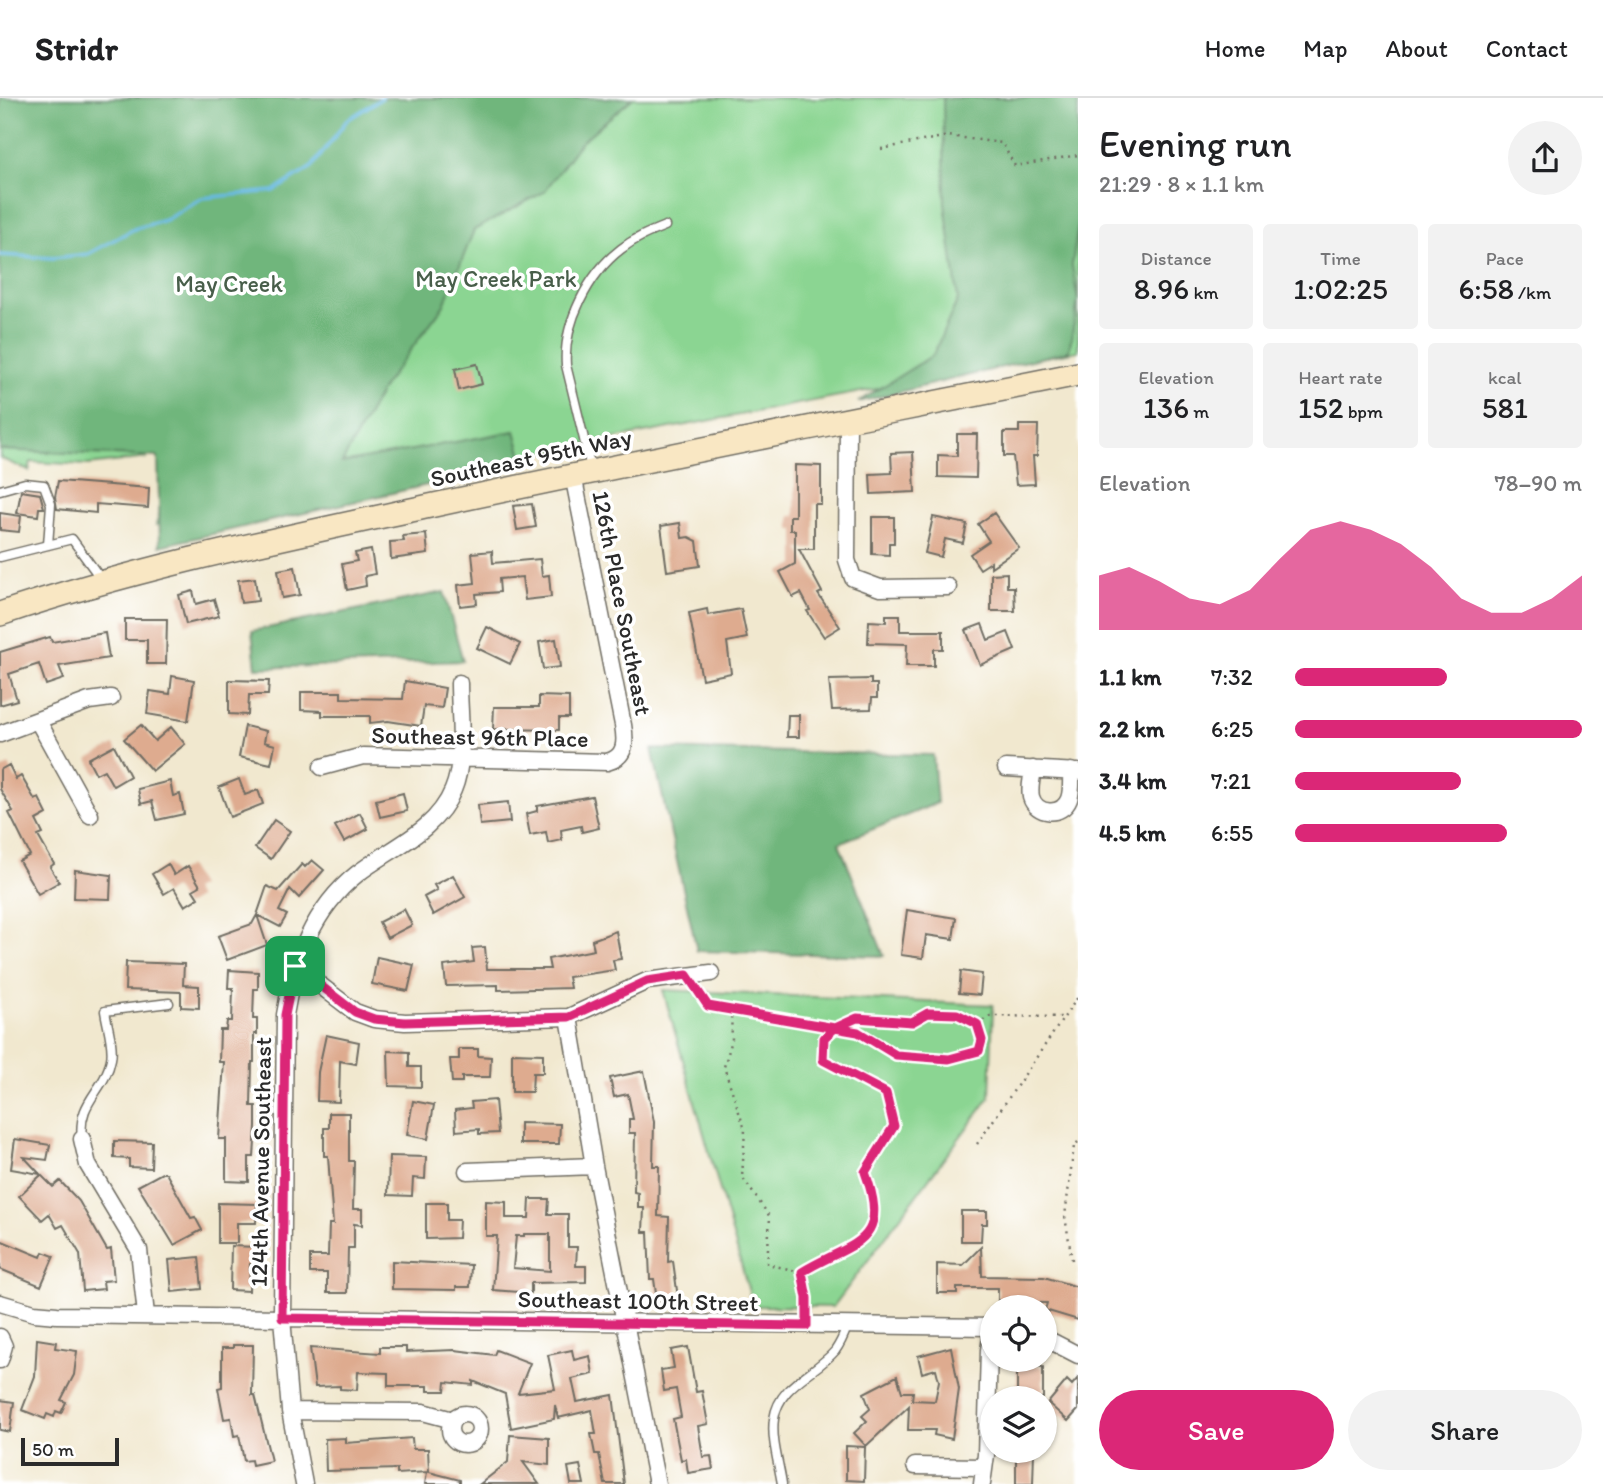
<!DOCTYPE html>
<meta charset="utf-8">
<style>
body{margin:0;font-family:Itim,sans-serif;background:#f2f2f2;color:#202124;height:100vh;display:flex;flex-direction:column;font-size:26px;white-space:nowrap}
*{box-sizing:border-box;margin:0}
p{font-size:23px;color:#757577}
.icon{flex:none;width:38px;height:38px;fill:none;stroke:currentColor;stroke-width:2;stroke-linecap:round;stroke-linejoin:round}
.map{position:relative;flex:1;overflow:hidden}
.details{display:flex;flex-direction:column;background:#fff;width:525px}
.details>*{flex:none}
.controls{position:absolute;left:980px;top:1197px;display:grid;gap:14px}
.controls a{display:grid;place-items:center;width:77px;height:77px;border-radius:50%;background:#fff;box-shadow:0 2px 5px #0004;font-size:35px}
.scale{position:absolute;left:21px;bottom:18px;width:98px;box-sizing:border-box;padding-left:7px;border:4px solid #2b2b2b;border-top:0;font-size:19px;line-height:24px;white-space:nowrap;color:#2b2b2b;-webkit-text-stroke:5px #fff;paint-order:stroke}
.pin{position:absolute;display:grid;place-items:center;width:60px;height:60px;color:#fff;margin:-30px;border-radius:14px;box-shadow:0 4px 10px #0006}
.round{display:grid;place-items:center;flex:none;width:74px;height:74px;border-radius:37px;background:#f2f2f2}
.overview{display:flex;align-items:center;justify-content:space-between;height:119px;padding:0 21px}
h1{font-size:38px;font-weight:600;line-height:52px}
.stats{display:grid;grid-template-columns:repeat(3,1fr);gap:10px;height:119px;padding:7px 21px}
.stats div{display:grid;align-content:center;border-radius:7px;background:#f2f2f2;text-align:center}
.stats b{font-size:30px;font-weight:600}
.stats small{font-size:19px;font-weight:400}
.stats p{font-size:19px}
.chart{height:196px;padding:14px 21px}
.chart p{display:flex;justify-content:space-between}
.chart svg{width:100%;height:126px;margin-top:7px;fill:#db2777;opacity:.7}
.action{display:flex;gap:14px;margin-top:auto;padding:14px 21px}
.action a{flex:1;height:80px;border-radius:42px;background:#db2777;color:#fff;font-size:28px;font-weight:600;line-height:80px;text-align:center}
.action a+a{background:#f2f2f2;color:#202124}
ul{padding:0 21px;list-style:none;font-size:23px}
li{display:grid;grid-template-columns:112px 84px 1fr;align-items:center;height:52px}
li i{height:18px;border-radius:9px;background:#db2777}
header{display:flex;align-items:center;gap:42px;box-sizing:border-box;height:98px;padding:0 35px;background:#fff;border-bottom:2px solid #e0e0e0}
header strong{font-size:33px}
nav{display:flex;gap:38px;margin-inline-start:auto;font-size:24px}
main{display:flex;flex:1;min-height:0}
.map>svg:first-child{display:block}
</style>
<header>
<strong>Stridr</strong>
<nav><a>Home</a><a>Map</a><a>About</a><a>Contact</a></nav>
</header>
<main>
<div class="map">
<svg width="1078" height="1386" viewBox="0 0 1078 1386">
<rect width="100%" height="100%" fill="#fff"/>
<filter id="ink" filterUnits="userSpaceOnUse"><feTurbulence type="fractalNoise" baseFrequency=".0143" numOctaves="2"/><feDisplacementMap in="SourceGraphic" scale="14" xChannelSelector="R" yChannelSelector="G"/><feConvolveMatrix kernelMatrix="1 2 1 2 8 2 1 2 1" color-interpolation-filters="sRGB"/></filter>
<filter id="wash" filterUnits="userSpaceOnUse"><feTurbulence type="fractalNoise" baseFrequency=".00686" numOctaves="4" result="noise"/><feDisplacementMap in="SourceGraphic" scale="28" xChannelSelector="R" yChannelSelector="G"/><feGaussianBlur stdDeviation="1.57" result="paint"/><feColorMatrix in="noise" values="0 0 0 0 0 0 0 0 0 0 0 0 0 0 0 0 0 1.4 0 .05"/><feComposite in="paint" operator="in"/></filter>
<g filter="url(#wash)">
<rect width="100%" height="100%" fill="#f1e8cf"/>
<path fill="#8bd592" stroke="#5b805e" stroke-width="2" d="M429 0H1078V253L156 427 176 349 150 352 147 360 88 367 31 364 29 373 0 360V203Z
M663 892 993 907 990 999 833 1209 753 1208Z"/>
<path fill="#70b67c" stroke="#4e7054" stroke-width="2" d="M0 0H633L581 44 544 94 474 132 444 207 383 289 342 365 515 333 524 365 160 448 158 359 0 352Z
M943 0H1078V128L1072 167 1078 203 1069 253 858 304 933 257 958 201 945 106Z
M444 494 463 563 256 570 252 533Z
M652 651 933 657 937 705 839 745 884 858 697 853Z"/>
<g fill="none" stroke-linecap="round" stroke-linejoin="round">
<path stroke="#68bae3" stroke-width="3.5" d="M0 157 53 160 88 156 134 131 165 122 202 100 274 93 312 69 347 22 382 0"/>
</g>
<g id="blocks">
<path fill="#deab8f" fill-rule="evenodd" d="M477 266 482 286 459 292 455 271Z
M1019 327H1038L1037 358H1033L1035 386 1016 387 1013 358H1004V334H1019Z
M957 336H977L976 380 938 379V357L957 358Z
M913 354 915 394 871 396 870 376 892 375 891 355Z
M795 367 821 368V406H814V451H799L822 494 818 496 840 529 824 539 807 513 810 512 801 495 793 499 780 474 795 466V432H790V418H795Z
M58 383 149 390 148 410 96 406V415L57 411 55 399Z
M21 393 40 396 44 410H39L38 418 17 415Z
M532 406 536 429 517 432 513 408Z
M0 415 21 418 19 434 0 432Z
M994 415 1019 450 991 469V464L980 471 970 456 989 443 978 426Z
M872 419H894V445H889V457L872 456Z
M933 419 967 426 963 445 945 441 941 459 925 455Z
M680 425 682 440 689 439 697 443 700 468 667 473 661 428Z
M426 436 428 456 391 461 390 444 404 443 403 438Z
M371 452 375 476 365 478 366 488 347 492 342 466 357 463 355 455Z
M492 453 493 465 540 461 542 478 549 477 551 499 525 502 522 479 499 481 500 494 476 496 477 506 460 508 458 487 475 485 472 455Z
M295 469 300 497 282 500 278 472Z
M1007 475V489H1014L1015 513H991V476Z
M255 480 258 503 241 505 238 482Z
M193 493 196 506 214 501 219 518 186 526 179 497Z
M707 511 708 517 741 511 747 540 727 544 731 575 702 581 689 515Z
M886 517H900V533H943V551H934V568H906L907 546 868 545 869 523 886 524Z
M125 521H167L166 566H147V542H125Z
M982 526 988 542 1008 534 1015 552 980 567 966 532Z
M487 529 520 546 510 566 477 550Z
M105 535 109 560 59 568 64 581 46 587 39 566 9 576 17 602 0 607V554L50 539 52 544Z
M556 541 560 569 543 571 539 544Z
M172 578 194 582 188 623 147 616 150 593 170 596Z
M871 581V586H877V600H872L871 611 832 612 829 582Z
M229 582 269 583 268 597H249L248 617 229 616Z
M405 583 445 590 442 610 424 608 421 628 388 623 370 625V618H322V613L301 612V594H341V600L403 601Z
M539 598 569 599V620H559V632L493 631 494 609H539Z
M788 617H799V639H787Z
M141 627 155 643 171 629 185 646 152 673 124 641Z
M245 628 266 633 264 644 275 647 271 666 239 659Z
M114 647 130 678 113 688 104 672 96 676 88 661Z
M9 667 16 681 21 678 35 702 39 700 47 716 36 722 43 736 38 738 54 766 50 769 59 784 38 796 19 763 30 757 9 715 13 713 0 691V672Z
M239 681 245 697 258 692 263 706 230 719 219 689Z
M170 683 173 698 180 696 184 716 157 722 152 703 141 706 138 691Z
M403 695 407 713 380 719 376 702Z
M592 698 599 730 582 734 581 728 561 732 562 742 548 745 546 734 530 737 526 716 537 713V708Z
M508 704 510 724 480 727 478 707Z
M360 715 368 731 344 744 335 728Z
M274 722 290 733 271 761 255 750Z
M312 762 324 772 299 800 290 791 279 813 287 817 280 829 257 817 267 788 278 793 302 766 305 769Z
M168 766 174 777 188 768 200 788 193 792 198 800 185 808 174 790 164 796 152 776Z
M75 772 111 777 110 801 74 800Z
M453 777 465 799 433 817 424 799 437 792 434 787Z
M404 811 412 827 387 840 379 824Z
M907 812 956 820 953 841 926 837 923 860 901 857Z
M257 817 267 847 227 862 218 838 252 826Z
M616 833 621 861 613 862 615 872 568 879 570 890 498 892V887L446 888 444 868 474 864 472 850 485 849 487 871H550L548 861 594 852 592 842Z
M377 859 414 867 408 893 372 886Z
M126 864 184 866 183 887 199 888V910L181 909V894L125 892Z
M229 872 258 874V891H254L253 921H257V936H254V964H252L251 1008H256V1028L254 1059H249V1084L226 1083V1041H219L224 964H219L220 932H226L227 923H232L233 890H228Z
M961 873 982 876 980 897 959 895Z
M326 937 359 944 356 966 340 963 339 1004 317 1003 318 974Z
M459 951H478V958L491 959 490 979H462V984H452L450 961H459Z
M388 953 409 954V969H421V989L389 988Z
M512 955 543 956V975H533L532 994H512Z
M644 973 654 1024 653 1068H659L658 1118 669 1119 668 1164 673 1163 678 1200 657 1203 654 1181H650L648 1134H643L644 1110H638V1095L634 1094 635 1035H629V1021H633L628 996 614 999 610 980Z
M495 1002 498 1035 479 1036V1031L456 1033 455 1012 472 1010 471 1004Z
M413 1003 434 1007 428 1041 407 1037Z
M329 1015H349V1063H354L353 1111H362V1127L354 1126V1150H348L347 1195H327V1175H310V1158H328L329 1126H333L328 1058H324V1030H329Z
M520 1025 560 1026 559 1046H520Z
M15 1041 50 1047 47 1062 24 1059 40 1076 11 1071Z
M114 1043 152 1044 151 1070 129 1069V1061L114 1060Z
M389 1058 426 1059 425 1081 413 1080 412 1098 388 1097Z
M162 1075H166L191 1120 195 1119 202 1132 174 1147 138 1088Z
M41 1077 53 1089 60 1083 79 1103 107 1152 111 1151 114 1182 103 1183 104 1191 83 1193 80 1156 63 1127 57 1130 49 1116 42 1122 19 1098Z
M530 1101H549L548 1116H568V1149H577L576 1168H586V1184L531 1185V1195L493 1192 497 1138H486V1103L506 1104V1120H529ZM524 1136H550V1173L513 1170 516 1138H524Z
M218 1105 257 1106 256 1125H237V1145H218Z
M426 1105H447V1122H459L458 1140 426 1141Z
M961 1113H987V1126H982L981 1143H961Z
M0 1142 41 1159 43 1154 54 1158 41 1188 0 1171Z
M231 1148 257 1149 256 1166H250L249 1193 230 1192Z
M981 1149 982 1178 1044 1179 1078 1189V1222L1045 1212 1047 1205 998 1204V1190H957V1195H937V1166L963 1167Z
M199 1159 202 1191 172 1194 169 1162Z
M392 1163 471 1167 470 1189H456V1192L392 1191Z
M37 1241 56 1244 55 1250 77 1253 74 1277 61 1302 66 1304 61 1315 56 1313 54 1319 47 1316 45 1321 22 1312 35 1278Z
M233 1247H253L252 1297H255L271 1363 252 1367 251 1362 244 1363 239 1337 234 1338 231 1320 224 1321 218 1290 222 1289V1250H233Z
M380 1249H406V1254L455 1252 494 1257 496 1252 530 1265 518 1295 555 1291 548 1257 572 1252 574 1262 590 1258 593 1276 572 1281 577 1304 613 1297 624 1386H605L599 1356H595L591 1336H596L592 1312 558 1320 555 1307 554 1321 511 1330 505 1296 473 1283V1287L446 1284 445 1293H428V1288H388V1275L358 1274 357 1292 340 1291V1288L315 1289 310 1250 380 1255Z
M688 1249 696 1294 702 1293 708 1326 698 1328 703 1359 711 1358 713 1371 688 1375 686 1361 681 1362 673 1321 681 1319 676 1291 664 1293 661 1272 674 1270 671 1252Z
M951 1249 959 1291 952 1341 934 1337 935 1332H908L909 1308 866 1348 854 1335 867 1323 862 1318 870 1311 864 1295 897 1278 902 1294H913L912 1302 935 1303 939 1283 936 1271 922 1275 918 1258Z
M1017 1265 1043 1269V1300H1017Z
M1078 1280V1312L1068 1323 1048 1305 1067 1282 1072 1287Z
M0 1302 14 1304 10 1334 0 1332Z
M510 1337 549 1340V1367L523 1364 539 1386H480L508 1364Z
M346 1340V1345L412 1340 413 1351H428L429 1374 460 1382V1386H425L427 1374 397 1376V1371L326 1373 325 1341Z
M846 1348 865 1349 864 1383 846 1382Z
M1016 1353H1034L1033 1386H1016Z
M580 1367 584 1386H571L568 1369Z"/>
</g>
</g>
<g filter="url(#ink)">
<use href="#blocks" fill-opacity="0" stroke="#706d64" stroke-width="2"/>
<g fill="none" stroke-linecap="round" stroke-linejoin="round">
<g stroke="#706d64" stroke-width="11">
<path id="lane" d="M591 370 566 267C563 226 588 176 621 151 635 140 650 134 665 128
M0 392 25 385 44 387 51 406 48 447
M0 459 72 441 101 481
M82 1041C77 1002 105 994 111 961 114 948 107 927 105 913L169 905
M782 1386C779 1366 771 1341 774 1321 779 1286 814 1277 835 1253 840 1246 844 1237 847 1229"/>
</g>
<g stroke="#706d64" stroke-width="19">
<path id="street" d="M848 323 847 462 853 480 880 490 948 489
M38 623 90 717
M0 636 89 603 111 600
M322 669 363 658 607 664C626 659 626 644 623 627L573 377
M1006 670 1078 674
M1033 671C1032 680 1029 690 1031 699 1036 717 1062 719 1069 701 1072 693 1071 682 1071 673
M295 868 355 914 374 921 405 924 569 919 647 883 711 875
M569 919 594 1068 657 1386
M82 1041 88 1067 139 1152 146 1217
M467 1073 594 1068
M0 1205 34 1215 57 1217 992 1229
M0 1239 4 1248 0 1262
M1045 1240 1078 1257
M290 1313 423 1314 453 1322
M450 1331a15 15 0 1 1 30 0a15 15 0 1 1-30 0Z
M915 1368 982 1369
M304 1386 290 1313 282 1220 285 917C293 864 314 810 357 776 390 750 436 734 453 692 466 661 459 618 459 585
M982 1386 986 1357 989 1252 992 1233"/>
</g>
<g stroke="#706d64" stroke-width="26">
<path id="secondary" d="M0 516C139 469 282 440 425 409 642 362 860 320 1078 276"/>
</g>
<path stroke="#706d64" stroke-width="2.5" stroke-dasharray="2 5" stroke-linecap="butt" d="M881 51 948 38 1002 45 1015 68 1078 57
M694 891 708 908 731 913
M928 915 957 916 977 926 982 942 979 953 949 961 896 957 858 934 835 930 857 920 912 924Z
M977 926 990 918 1064 919
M977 1046 1078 899
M1072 1162 1065 1118 1074 1048 1078 1044
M801 1174 767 1166 770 1119 742 1079 745 1032 724 969 732 942 731 913 835 930 824 940 823 962 886 995 894 1028 865 1074C892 1146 853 1144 801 1174L807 1214"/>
<use href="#lane" stroke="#fff" stroke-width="8"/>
<use href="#street" stroke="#fff" stroke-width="16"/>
<use href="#secondary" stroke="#f9e7c3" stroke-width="23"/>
</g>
</g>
<g fill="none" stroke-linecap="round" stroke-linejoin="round" filter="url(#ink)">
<g stroke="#fff" stroke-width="14">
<path id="route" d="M295 868 285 917 282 1220 807 1228V1200L802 1174C853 1143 892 1147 865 1074L894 1028 886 995 823 962 824 940 835 930 858 934 896 957 949 961 979 953 982 942 977 926 957 916 928 915 912 924 857 920 835 930 708 908 687 877 647 883 569 919 405 924 374 921 355 914 295 868"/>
</g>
<use href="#route" stroke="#db2777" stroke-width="9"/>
</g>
<g text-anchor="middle" stroke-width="7" stroke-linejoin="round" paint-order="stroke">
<g font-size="24" fill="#485e4a" stroke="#fff">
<text x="496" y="189">May Creek Park</text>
<text x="229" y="194">May Creek</text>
</g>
<g font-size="24" fill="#2b2b2b" stroke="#fff">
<text transform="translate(531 360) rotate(-12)" y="8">Southeast 95th Way</text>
<text transform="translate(622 505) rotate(79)" y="8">126th Place Southeast</text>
<text transform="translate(480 639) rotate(1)" y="8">Southeast 96th Place</text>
<text transform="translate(261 1064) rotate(-89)" y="8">124th Avenue Southeast</text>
<text transform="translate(638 1203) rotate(1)" y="8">Southeast 100th Street</text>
</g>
</g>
</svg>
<div class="controls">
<a><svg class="icon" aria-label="locate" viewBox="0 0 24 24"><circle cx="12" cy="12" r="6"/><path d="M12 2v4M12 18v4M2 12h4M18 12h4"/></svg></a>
<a><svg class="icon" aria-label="layers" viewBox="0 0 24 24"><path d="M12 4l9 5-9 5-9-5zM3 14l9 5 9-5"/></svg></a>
</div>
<div class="scale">50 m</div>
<div class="pin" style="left:295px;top:868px;background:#1e9e55"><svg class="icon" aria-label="arrive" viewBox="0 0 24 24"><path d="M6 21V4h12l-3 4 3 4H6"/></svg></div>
</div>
<section class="details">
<div class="overview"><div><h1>Evening run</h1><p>21:29 · 8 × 1.1 km</p></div><a class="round"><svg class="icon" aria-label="share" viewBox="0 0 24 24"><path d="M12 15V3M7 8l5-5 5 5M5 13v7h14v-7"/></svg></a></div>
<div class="stats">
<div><p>Distance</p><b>8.96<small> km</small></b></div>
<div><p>Time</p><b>1:02:25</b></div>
<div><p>Pace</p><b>6:58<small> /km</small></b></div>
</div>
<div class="stats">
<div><p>Elevation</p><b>136<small> m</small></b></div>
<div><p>Heart rate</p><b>152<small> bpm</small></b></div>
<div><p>kcal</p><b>581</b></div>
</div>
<div class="chart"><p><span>Elevation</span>78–90 m</p>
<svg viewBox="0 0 160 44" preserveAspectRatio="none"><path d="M0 44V25L10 22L20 27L30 33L40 35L50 30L60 19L70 9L80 6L90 9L100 14L110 22L120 33L130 38L140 38L150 33L160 25V44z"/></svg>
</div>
<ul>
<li><b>1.1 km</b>7:32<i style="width:53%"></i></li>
<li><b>2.2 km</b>6:25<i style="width:100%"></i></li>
<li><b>3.4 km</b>7:21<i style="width:58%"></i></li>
<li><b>4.5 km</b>6:55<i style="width:74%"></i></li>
</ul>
<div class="action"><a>Save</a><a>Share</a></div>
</section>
</main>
